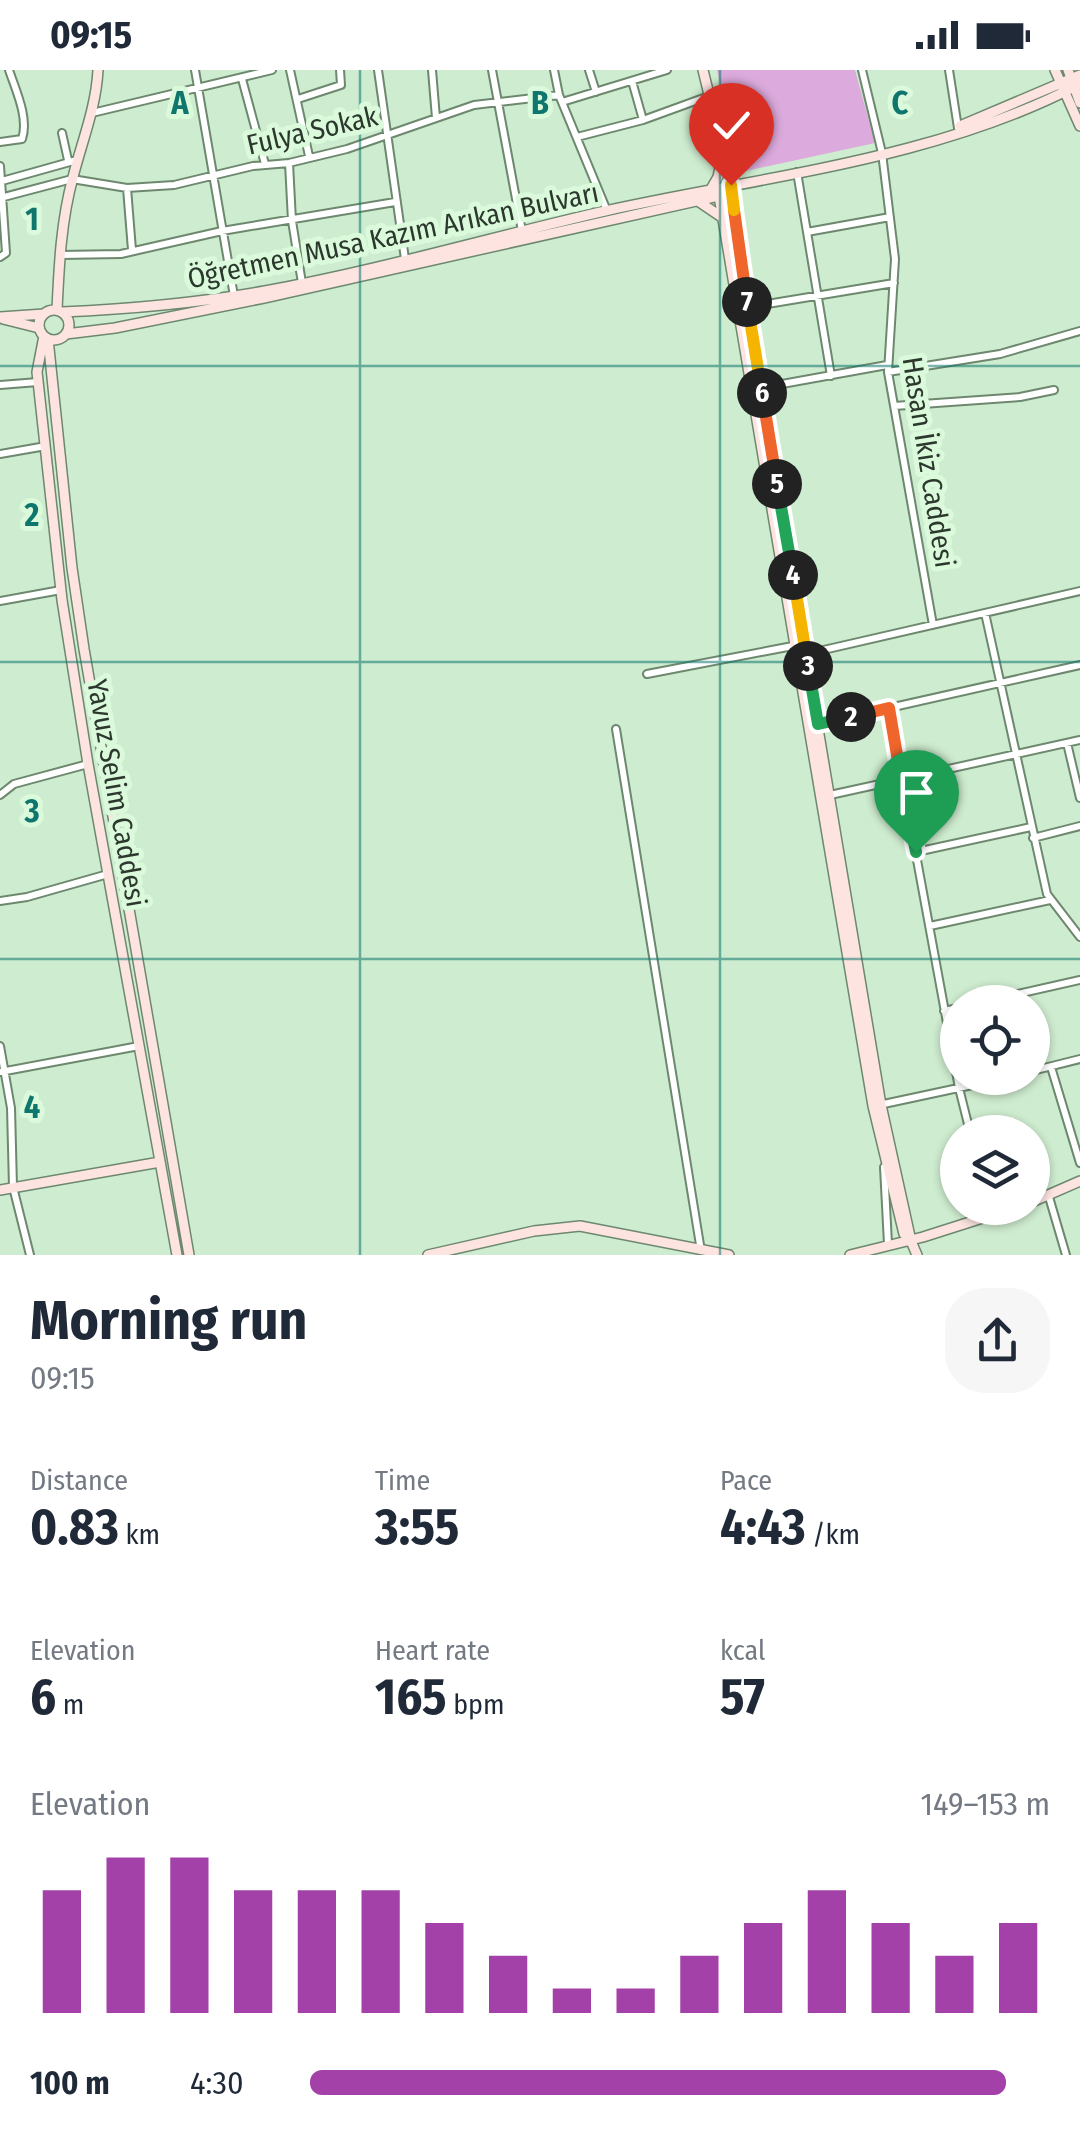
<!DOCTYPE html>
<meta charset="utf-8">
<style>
body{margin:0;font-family:"Fira Sans Condensed",sans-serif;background:#f6f6f7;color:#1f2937;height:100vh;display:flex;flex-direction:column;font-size:38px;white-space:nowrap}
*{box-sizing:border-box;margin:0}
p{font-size:32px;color:#747a83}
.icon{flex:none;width:55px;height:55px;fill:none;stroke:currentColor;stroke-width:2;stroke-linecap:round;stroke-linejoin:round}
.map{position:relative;height:1185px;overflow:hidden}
.sheet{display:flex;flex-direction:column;background:#fff;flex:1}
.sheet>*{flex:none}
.controls{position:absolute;left:940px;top:915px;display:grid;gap:20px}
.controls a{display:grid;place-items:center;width:110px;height:110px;border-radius:50%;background:#fff;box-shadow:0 2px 8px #0004;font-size:50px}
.pin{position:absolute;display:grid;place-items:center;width:85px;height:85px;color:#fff;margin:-102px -42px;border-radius:50% 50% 50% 0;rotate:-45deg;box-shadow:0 0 10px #0007}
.pin .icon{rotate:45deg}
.km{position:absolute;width:50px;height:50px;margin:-25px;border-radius:50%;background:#222;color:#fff;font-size:28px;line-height:50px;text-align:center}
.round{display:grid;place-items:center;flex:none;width:105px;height:105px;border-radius:40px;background:#f6f6f7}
.headline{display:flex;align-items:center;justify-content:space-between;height:170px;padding:0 30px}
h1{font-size:55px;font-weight:700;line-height:75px}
.stats{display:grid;grid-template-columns:repeat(3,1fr);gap:15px;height:170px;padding:10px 30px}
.stats div{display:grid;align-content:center}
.stats b{font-size:50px;font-weight:700}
.stats small{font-size:28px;font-weight:400}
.stats p{font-size:28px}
.chart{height:280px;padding:20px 30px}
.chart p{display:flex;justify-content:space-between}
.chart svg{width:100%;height:180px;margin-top:10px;stroke:#a341a8;stroke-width:6}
ul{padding:0 30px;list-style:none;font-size:32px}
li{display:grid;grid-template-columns:160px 120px 1fr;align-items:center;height:75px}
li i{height:25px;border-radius:12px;background:#a341a8}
.status{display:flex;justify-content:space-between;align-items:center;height:70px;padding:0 50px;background:#fff;direction:ltr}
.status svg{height:28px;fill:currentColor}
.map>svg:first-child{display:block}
</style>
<div class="status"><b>09:15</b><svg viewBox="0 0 49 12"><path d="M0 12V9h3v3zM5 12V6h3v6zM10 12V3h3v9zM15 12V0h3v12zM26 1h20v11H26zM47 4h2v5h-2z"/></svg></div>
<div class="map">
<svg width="1080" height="1185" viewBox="0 0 1080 1185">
<rect width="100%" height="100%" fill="#ceeccf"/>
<path fill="#dcaadd" d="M717 0H855L875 73 741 102Z"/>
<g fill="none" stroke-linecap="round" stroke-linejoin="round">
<g stroke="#6d886e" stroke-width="10">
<path id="street" d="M195 0 234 226
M290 0 309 86
M378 0 405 189
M432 0 436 48
M492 0 522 161
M554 0 559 25 607 141
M589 0 596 22
M862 0 882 83 895 189 888 302 933 555
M949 0 958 58
M242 9 265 94
M632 11 643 50
M298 29 341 15 340 0
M562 32 667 0
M92 43 272 0
M62 63 68 90
M577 67 643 50 709 26
M0 72 22 69C29 48 16 21 9 0
M289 93 292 151 302 213
M0 96 6 183 0 187
M797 102 831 306
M2 111 77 90
M127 118 132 180
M0 128 72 109 127 118 174 115 253 96 289 93 347 79 474 35 559 25
M807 162 890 147
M60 185 121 184 222 161 395 132
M749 237 894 213
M888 302 1000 284 1080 261
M0 315 38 312
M760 318 887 295
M894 336 1020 327 1054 320
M0 384 46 376
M0 531 61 520
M985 543 1047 824 1080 867
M806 584 1080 521
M647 604 798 575
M889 638 959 1018 970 1062
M818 654 1080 595
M616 659 701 1181
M1067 673 1080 728
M0 725 14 714 88 694
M830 725 1080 670
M1033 768 1080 756
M916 782 1031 757
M0 831 27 827 108 804
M930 856 1050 830
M982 932 1080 910
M944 941 958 938
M0 976 11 1038 13 1117 30 1185
M1051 997 1080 1093
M1032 1001 1080 989
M0 1002 139 976
M879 1035 1005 1008
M884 1097 888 1174
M1049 1127 1066 1185"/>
</g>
<g stroke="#6d886e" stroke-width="12">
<path id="secondary" d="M703 0 731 115 761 318 881 1035 911 1171 917 1185
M1055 0 1080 56
M1068 0 1080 33
M960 56 1080 5
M711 119 718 107 722 88
M719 126 873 1036 904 1164
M698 131 723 148
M57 240C59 196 61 151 73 107 82 71 96 38 98 0
M39 255a15 15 0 1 1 30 0a15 15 0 1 1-30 0Z
M62 242C130 239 198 233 265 221 380 200 492 167 605 141 763 106 935 90 1080 14
M0 247 44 244
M3 249 39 258
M66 264 115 258 264 228 732 123
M44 266 37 302 62 530 88 694 177 1185
M48 269 72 498 84 579 189 1185
M0 1120 160 1092
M1032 1132 1080 1111
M428 1185 534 1161 580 1156 729 1185
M850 1185 923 1167 1014 1138"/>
</g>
<use href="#street" stroke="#fff" stroke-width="6"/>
<use href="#secondary" stroke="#fde4e1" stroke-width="9"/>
</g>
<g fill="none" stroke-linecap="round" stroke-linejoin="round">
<g stroke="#fff" stroke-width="20">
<path id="split-1" d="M898 691 916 782"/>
</g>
<g stroke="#fff" stroke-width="20">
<path id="split-2" d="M851 647 889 638 898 691"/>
</g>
<g stroke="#fff" stroke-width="20">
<path id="split-3" d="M808 596 818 654 851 647"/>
</g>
<g stroke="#fff" stroke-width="20">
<path id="split-4" d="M793 505 808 596"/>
</g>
<g stroke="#fff" stroke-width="20">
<path id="split-5" d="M777 414 793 505"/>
</g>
<g stroke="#fff" stroke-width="20">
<path id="split-6" d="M762 323 777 414"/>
</g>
<g stroke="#fff" stroke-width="20">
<path id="split-7" d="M747 232 762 323"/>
</g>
<g stroke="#fff" stroke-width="20">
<path id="split-8" d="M734 140 747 232"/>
</g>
<g stroke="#fff" stroke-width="20">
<path id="split-9" d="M731 115 734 140"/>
</g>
<use href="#split-1" stroke="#22a559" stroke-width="12"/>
<use href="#split-2" stroke="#f0652b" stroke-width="12"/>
<use href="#split-3" stroke="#22a559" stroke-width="12"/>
<use href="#split-4" stroke="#f5b400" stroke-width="12"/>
<use href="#split-5" stroke="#22a559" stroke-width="12"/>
<use href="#split-6" stroke="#f0652b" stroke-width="12"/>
<use href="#split-7" stroke="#f5b400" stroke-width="12"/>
<use href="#split-8" stroke="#f0652b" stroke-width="12"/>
<use href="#split-9" stroke="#f5b400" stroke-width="12"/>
</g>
<path fill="none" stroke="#0f766e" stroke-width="2.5" stroke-opacity="0.55" d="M360 0V1185M720 0V1185M0 296H1080M0 592H1080M0 889H1080"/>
<g text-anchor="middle" stroke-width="10" stroke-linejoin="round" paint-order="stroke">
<g font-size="28" fill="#2c382d" stroke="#dbfadc">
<text transform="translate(312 60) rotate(-13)" y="10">Fulya Sokak</text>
<text transform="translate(393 165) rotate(-12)" y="10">Öğretmen Musa Kazım Arıkan Bulvarı</text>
<text transform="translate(929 392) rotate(81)" y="10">Hasan İkiz Caddesi</text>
<text transform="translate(117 723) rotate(80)" y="10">Yavuz Selim Caddesi</text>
</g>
</g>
<g font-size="32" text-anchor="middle" font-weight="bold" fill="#0f766e" stroke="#dbfadc" stroke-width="10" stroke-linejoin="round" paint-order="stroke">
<text x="180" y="44">A</text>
<text x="540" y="44">B</text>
<text x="900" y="44">C</text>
<text x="32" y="160">1</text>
<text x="32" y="456">2</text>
<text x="32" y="752">3</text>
<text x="32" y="1048">4</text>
</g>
</svg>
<div class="controls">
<a><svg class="icon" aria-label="locate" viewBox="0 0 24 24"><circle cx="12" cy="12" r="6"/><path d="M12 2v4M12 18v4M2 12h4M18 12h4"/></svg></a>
<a><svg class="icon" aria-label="layers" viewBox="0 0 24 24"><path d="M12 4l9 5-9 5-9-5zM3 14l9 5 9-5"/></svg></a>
</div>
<div class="pin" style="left:916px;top:782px;background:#1e9e55"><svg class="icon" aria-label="arrive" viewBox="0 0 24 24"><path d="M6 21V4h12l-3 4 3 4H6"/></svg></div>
<div class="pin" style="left:731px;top:115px;background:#d93025"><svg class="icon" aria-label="check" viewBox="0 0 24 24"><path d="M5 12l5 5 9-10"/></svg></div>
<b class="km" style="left:851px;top:647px">2</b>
<b class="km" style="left:808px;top:596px">3</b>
<b class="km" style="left:793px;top:505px">4</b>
<b class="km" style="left:777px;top:414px">5</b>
<b class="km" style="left:762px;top:323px">6</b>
<b class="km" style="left:747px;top:232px">7</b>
</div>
<section class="sheet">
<div class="headline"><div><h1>Morning run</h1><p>09:15</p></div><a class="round"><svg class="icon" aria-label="share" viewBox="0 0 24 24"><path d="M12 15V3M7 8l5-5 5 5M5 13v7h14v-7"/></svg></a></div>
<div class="stats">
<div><p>Distance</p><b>0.83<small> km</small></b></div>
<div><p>Time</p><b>3:55</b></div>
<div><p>Pace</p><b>4:43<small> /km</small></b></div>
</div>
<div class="stats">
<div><p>Elevation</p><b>6<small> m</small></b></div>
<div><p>Heart rate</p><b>165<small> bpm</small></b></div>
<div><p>kcal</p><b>57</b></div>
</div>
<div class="chart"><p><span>Elevation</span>149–153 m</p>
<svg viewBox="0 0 160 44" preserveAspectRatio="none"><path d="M5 44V14M15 44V6M25 44V6M35 44V14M45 44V14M55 44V14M65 44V22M75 44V30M85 44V38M95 44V38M105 44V30M115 44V22M125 44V14M135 44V22M145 44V30M155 44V22"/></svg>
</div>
<ul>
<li><b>100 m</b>4:30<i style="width:94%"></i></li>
</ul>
</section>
